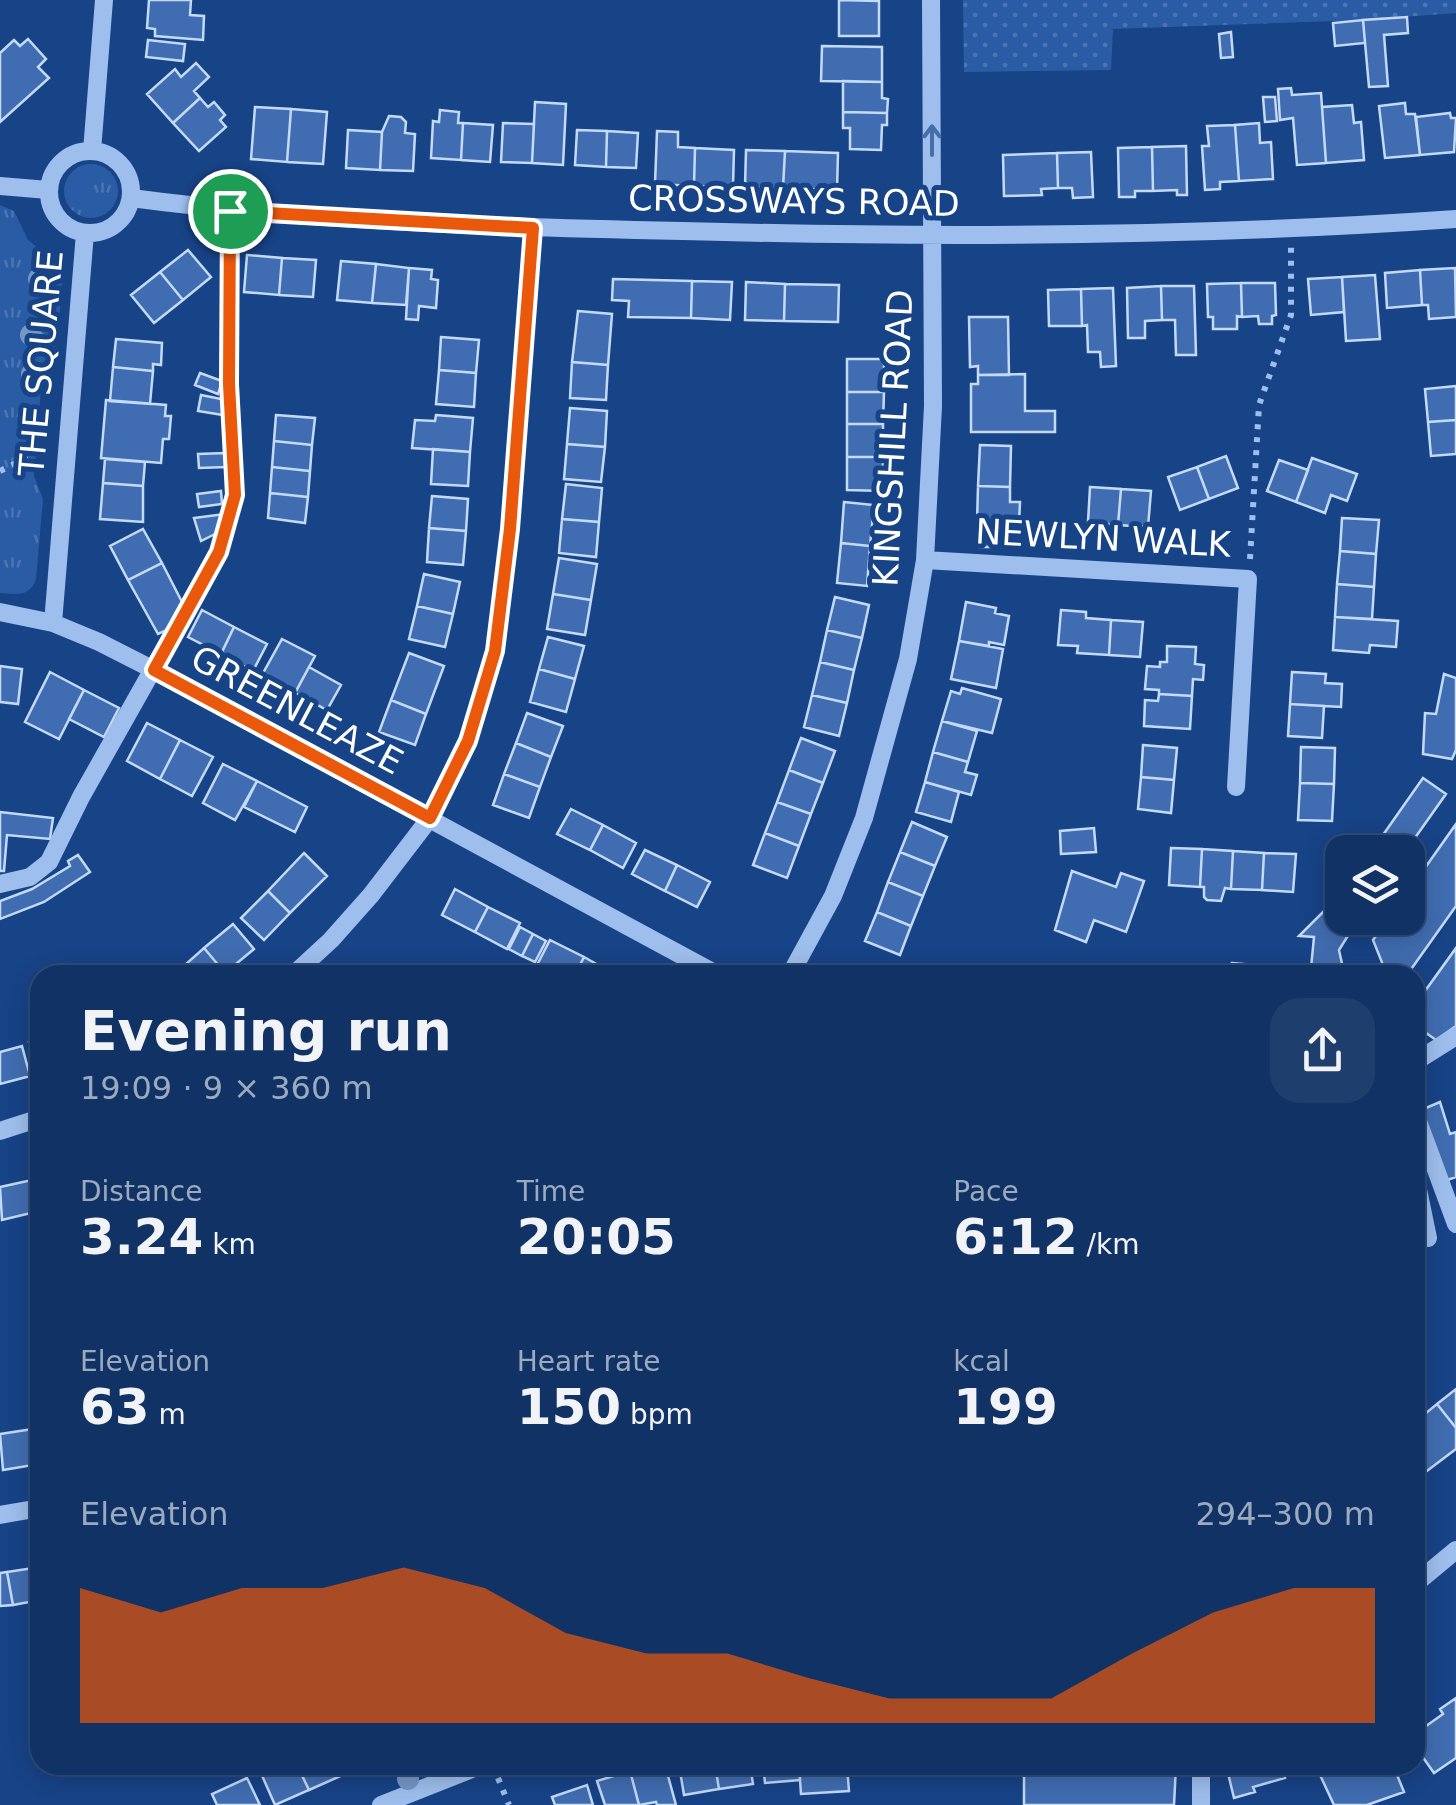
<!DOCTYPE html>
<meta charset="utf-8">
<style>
body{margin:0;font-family:"DejaVu Sans",sans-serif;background:#1e3e6e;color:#f1f3f6;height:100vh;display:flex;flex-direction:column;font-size:38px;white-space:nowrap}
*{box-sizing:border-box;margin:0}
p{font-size:32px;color:#9caabf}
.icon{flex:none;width:55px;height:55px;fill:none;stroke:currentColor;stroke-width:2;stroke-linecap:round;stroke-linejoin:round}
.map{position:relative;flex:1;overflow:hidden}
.details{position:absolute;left:30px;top:965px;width:1395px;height:810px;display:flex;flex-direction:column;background:#113265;border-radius:30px;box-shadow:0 5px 25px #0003,0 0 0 2px #304d79}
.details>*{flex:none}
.tools{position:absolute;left:1325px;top:835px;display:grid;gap:20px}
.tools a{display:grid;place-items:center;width:100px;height:100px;border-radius:20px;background:#113265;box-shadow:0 5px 25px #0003,0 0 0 2px #304d79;font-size:50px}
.pin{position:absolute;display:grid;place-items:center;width:85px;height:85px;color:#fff;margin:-42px;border:5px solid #fff;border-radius:50%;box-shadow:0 2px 10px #0007}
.round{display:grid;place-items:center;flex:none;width:105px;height:105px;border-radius:30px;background:#1e3e6e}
.summary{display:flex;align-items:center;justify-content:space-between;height:170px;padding:0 50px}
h1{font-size:55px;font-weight:700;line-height:75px}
.stats{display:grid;grid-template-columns:repeat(3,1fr);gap:15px;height:170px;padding:10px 50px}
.stats div{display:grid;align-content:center}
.stats b{font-size:50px;font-weight:700}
.stats small{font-size:28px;font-weight:400}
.stats p{font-size:28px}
.chart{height:280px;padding:20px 50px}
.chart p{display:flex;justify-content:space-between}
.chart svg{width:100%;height:180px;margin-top:10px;fill:#ea580c;opacity:.7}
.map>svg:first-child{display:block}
</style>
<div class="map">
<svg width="1456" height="1805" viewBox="0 0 1456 1805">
<defs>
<pattern id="grass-tufts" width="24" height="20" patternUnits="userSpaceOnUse" patternTransform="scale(2.5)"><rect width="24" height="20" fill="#2a5ca5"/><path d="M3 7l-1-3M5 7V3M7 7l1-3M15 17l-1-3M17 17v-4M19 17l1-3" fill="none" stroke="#4a74b2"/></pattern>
<pattern id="park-dots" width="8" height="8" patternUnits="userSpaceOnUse" patternTransform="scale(2.5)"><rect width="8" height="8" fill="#2a5ca5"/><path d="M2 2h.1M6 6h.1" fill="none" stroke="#4a74b2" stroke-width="1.8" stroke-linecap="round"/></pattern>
</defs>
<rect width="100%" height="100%" fill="#174387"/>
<path fill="url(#grass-tufts)" d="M64 191a27 27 0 1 1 54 0a27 27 0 1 1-54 0Z
M0 205 14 211 28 240 62 267 63 274 57 343 43 363 34 476 43 499 36 579C30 597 17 594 0 593Z"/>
<path fill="url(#park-dots)" d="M963 0H1456V13L1363 20 1113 29 1111 70 964 72Z"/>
<path fill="#406db1" stroke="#c4dafa" stroke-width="2.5" d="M149 0H191L190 15 204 16 203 40 155 36V29L147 28Z
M839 0 879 1V36H839Z
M1407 17 1408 33 1384 35 1388 86 1369 87 1363 20Z
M1363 20 1365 43 1335 46 1333 23Z
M1231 32 1233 57 1221 58 1219 34Z
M28 39 46 59 38 67 49 78 0 122V53L14 40 20 46Z
M148 40 185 44 183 61 146 57Z
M822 46 882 47V82L821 81Z
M196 63 209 77 194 91 200 98 173 123 147 94 175 69 181 77Z
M843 81 882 82V98L888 99 887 113 843 112Z
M1291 88 1292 95 1321 93 1326 163 1297 165 1293 118 1280 120 1278 89Z
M1263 97H1275L1277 121 1265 122Z
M200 98 208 107 214 102 225 115 220 120 226 127 199 151 173 123Z
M535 102 566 104 563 165 532 163Z
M1405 103 1406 114H1415L1420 155 1385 158 1379 106Z
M1352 105 1354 123 1361 122 1364 160 1326 163 1322 107Z
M255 107 291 109 287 162 251 159Z
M291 109 327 112 323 164 287 162Z
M440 110 459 112 458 123H463L461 160 431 158 433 121 439 122Z
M843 112 887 113V125H882L881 150 850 149V128H843Z
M1450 113 1451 118H1456L1454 152 1420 155 1416 117Z
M389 116 401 117 406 122 405 133 415 134 413 171 380 170 382 132Z
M463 123 493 125 490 162 461 160Z
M503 123 534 124 532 163 501 162Z
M1259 123 1260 143 1271 142 1273 179 1239 181 1235 125Z
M1235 125 1239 181 1220 182V189L1205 190 1202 146H1209L1207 126Z
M348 130 382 132 380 170 346 168Z
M577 130 607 131 606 167 575 165Z
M607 131 638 133 636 168 606 167Z
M657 131 678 132V147L695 148 694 186 655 184Z
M1186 146 1187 195H1177V190L1153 191 1152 147Z
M1152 147 1153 191H1135V197H1119L1118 148Z
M695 148 734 150 733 187 694 186Z
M746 150 785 151 783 188 745 187Z
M785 151 838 153 837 190 783 188Z
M1091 152 1093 197 1073 198 1072 188H1058L1057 153Z
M1057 153 1058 188 1041 189 1042 195 1004 196 1003 155Z
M188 250 211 277 183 300 160 272Z
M247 255 282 258 279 295 244 292Z
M282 258 316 260 313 297 279 295Z
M341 261 376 264 372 303 337 300Z
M376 264 409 268 406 305 372 303Z
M409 268 432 270 431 279 438 280 436 308 419 306 418 320 406 319Z
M1455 268 1456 317 1429 319 1428 305H1422L1420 270Z
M1420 270 1422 305 1387 308 1385 273Z
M160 272 183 300 154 323 131 295Z
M1375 275 1380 339 1346 341 1342 277Z
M1342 277 1344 312 1311 315 1308 279Z
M613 279 692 281 691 318 628 317 629 301 612 300Z
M692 281 732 282 730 320 691 318Z
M746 282 785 284 784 321 745 320Z
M1241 283H1275L1276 315 1272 316V324H1259L1258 316 1242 317Z
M1241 283 1242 317 1237 316V329H1213V317H1208L1207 284Z
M785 284 839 285 838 322 784 321Z
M1161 286H1194L1196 355H1176L1175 320H1162Z
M1161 286 1162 320 1145 321V338H1128L1127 288Z
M1113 288 1116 366 1101 367 1100 352H1088L1087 325 1082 326 1081 289Z
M1081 289 1082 326H1049L1048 290Z
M578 311 612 314 608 365 572 362Z
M969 317H1008L1009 375H978V366L970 367Z
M441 337 479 340 476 373 439 370Z
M116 339 162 343 161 365 153 364V371L113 367Z
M847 359H884V392H847Z
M572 362 608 365 606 400 570 398Z
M113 367 153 371 150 404 110 401Z
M439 370 476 373 474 407 436 404Z
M200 373 222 381 218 394 195 385Z
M1025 374V411H1055V432H971V384H978V375Z
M1456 386V420L1428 422 1425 389Z
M847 392H884L883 424H847Z
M201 395 226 400 223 415 198 411Z
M106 400 166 405 165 416H171L169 439H163L161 463 101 458Z
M570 408 607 411 605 447 567 444Z
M276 415 315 418 312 445 274 441Z
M436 415 473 418 470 452 412 448 415 420 435 421Z
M1456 420V454L1431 456 1428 422Z
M847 424H883V457H847Z
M274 441 312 445 310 471 272 467Z
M567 444 605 447 601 482 564 479Z
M980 445 1011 446 1010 487 978 486Z
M433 449 470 452 468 486 431 484Z
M225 453 226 467 199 468 198 454Z
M1226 456 1238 488 1209 499 1197 467Z
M847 457H883V491L847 490Z
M1312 458 1357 474 1347 501 1331 495 1325 513 1296 502Z
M105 459 145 462 143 486 103 483Z
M1279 460 1308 470 1296 502 1267 491Z
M272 467 310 471 308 497 270 493Z
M1197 467 1209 499 1180 510 1168 477Z
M103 483 143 486V522L100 519Z
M566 484 602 488 599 522 562 519Z
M978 486 1010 487V502H1020L1019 524 977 523Z
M1090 487 1121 489 1118 525 1088 522Z
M1121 489 1151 491 1148 527 1118 525Z
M221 491 222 504 199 507 197 494Z
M270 493 308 497 305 523 268 518Z
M432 496 468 499 466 531 429 528Z
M844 502 874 505 870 546 841 543Z
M225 514 223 530 201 541 194 518Z
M1342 518 1379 520 1376 554 1340 551Z
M562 519 599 522 596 557 559 553Z
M977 523 1019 524V547H979Z
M429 528 466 531 463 565 427 562Z
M143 529 162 563 128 580 110 546Z
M841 543 870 546 867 586 837 583Z
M1340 551 1376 554 1374 587 1337 584Z
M559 558 597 564 591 600 553 594Z
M162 563 183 604 167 630 158 634 128 580Z
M424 574 460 582 453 614 417 606Z
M1337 584 1374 587 1372 619 1335 617Z
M553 594 591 600 585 635 547 629Z
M835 597 869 605 862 638 827 630Z
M966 602 996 608 995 613 1009 616 1004 645 989 642V646L959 641Z
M417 606 453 614 445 647 409 639Z
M202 610 234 627 221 654 188 637Z
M1061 610 1086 612V618L1111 620 1109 655 1077 653 1078 646 1058 645Z
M1335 617 1398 621 1396 647 1370 645 1369 653 1333 650Z
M1111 620 1143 622 1140 657 1109 655Z
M234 627 267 644 253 671 221 654Z
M827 630 862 638 854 670 820 662Z
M548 637 584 646 575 679 539 669Z
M282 639 315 656 295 693 262 675Z
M959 641 1003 649 996 688 951 679Z
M1167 646 1196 647 1195 664 1204 665 1203 680 1193 679 1192 696 1159 694V690L1145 689 1147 666 1160 667V662H1167Z
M409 653 444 666 426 714 391 700Z
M820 662 854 670 847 703 812 695Z
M0 666 22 669 18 704 0 702Z
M309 667 341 685 327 710 295 693Z
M539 669 575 679 566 712 530 702Z
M50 672 84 690 59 739 25 722Z
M1292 672 1326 674 1325 683 1342 684 1341 707 1290 704Z
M1444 674 1456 678V750L1452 759 1423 754 1425 713 1436 714Z
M962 688 1001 699 992 733 942 721 951 691 960 694Z
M84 690 119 708 104 737 69 719Z
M1159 694 1192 696 1190 729 1144 726 1145 700 1158 701Z
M812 695 847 703 839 736 804 727Z
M391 700 426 714 415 745 379 732Z
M1290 704 1324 706 1322 738 1288 736Z
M527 713 563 726 551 757 516 743Z
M942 721 977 731 968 762 933 752Z
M147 723 180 740 160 779 127 761Z
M801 738 835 751 823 783 789 770Z
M180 740 213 757 192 796 160 779Z
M516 743 551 757 540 787 504 774Z
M1143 745 1177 748 1174 780 1141 777Z
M1301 747 1335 748 1334 784 1300 783Z
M933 752 968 762 965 772 977 775 971 795 925 782Z
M223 764 257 781 235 820 203 803Z
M789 770 823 783 811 814 777 802Z
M504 774 540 787 529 818 493 805Z
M1141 777 1174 780 1171 813 1138 809Z
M1423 778 1446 794 1405 852H1371Z
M257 781 307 807 295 832 244 807Z
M925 782 959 792 951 822 916 812Z
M1300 783 1334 784 1332 821 1298 820Z
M777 802 811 814 799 846 765 833Z
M571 809 603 825 590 850 557 834Z
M0 812 53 818 50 839 7 835 4 871H0Z
M912 822 947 837 935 866 900 852Z
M1456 824V906L1407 975H1397L1383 965 1373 940 1389 918H1408V892Z
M603 825 636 843 623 868 590 850Z
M1094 828 1096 852 1061 854 1060 831Z
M765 833 799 846 787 878 753 865Z
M1171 848 1202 849 1200 887 1169 885Z
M1202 849 1233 851 1231 889 1225 888 1221 901 1207 900 1204 897V887H1200Z
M645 850 677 865 665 891 632 874Z
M1233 851 1264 853 1262 890 1231 889Z
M900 852 935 866 923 896 888 882Z
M304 853 327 876 290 913 268 891Z
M1264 853 1296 854 1293 892 1262 890Z
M78 855 90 872 44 902 0 919V901L32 889 70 866 68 861Z
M677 865 710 882 697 907 665 891Z
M1072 871 1116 887 1121 873 1144 881 1126 932 1094 920 1086 942 1055 930Z
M888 882 923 896 911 926 877 912Z
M455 889 488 907 475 932 442 915Z
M268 891 290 913 264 940 241 918Z
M1342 893V918H1359L1339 950 1344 973 1311 968 1314 937 1299 936Z
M488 907 520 923 507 949 475 932Z
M877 912 911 926 900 955 865 941Z
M233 924 254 949 225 973 204 948Z
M520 927 533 934 522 956 509 949Z
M533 934 546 941 535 962 522 956Z
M550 940 584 957 575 975H555L537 965Z
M204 948 225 973 180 975 177 972Z
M1456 948V1026L1436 1040 1415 1025V1005Z
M584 957 616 975H575Z
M1232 963 1299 969 1298 975H1302H1231Z
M40 1038V1069L29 1042Z
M22 1046 30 1076 0 1084V1052Z
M1440 1102 1450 1134 1456 1132V1177L1445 1181 1421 1110Z
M32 1180 39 1211 2 1220 0 1187Z
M1456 1389V1428L1437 1404Z
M1437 1404 1456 1428V1449L1415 1480V1422Z
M33 1429 39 1464 3 1470 0 1434Z
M40 1567V1600L13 1605 7 1572Z
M7 1572 13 1605 0 1606V1573Z
M1456 1698V1758L1434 1773 1415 1746V1734L1443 1714 1440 1709Z
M275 1765H297L309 1790 275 1805 260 1771Z
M297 1765H341L345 1774 309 1790Z
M656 1765H665L676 1805H657L656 1802 639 1805 630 1771Z
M679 1765H715L719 1789 684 1795Z
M715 1765H750L753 1784 719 1789Z
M763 1765H799L800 1780 765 1783Z
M799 1765H847L849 1791 801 1794Z
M1226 1765H1298L1300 1770 1284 1774 1285 1778 1253 1787 1255 1792 1234 1798Z
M1341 1765H1393L1404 1792 1367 1805H1334L1320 1775Z
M1024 1766H1176L1174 1805H1024Z
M630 1771 639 1805H605L597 1781Z
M247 1778 260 1805H217L212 1794Z
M587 1785 593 1805H555L552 1797Z"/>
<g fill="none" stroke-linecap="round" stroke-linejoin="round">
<path stroke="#9ebeed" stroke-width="6" stroke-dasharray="5 8" stroke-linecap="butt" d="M0 471 47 448
M1250 559 1259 405 1291 315V247
M498 1778 509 1805"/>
<path stroke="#9ebeed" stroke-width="18" d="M92 151 104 0
M49 192a41 41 0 1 1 82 0a41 41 0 1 1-82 0Z
M0 186 48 190
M131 198C313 222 499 227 683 231 941 238 1198 237 1456 219
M925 560 1248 579 1236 787
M0 612 53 623 85 233
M53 623 99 642 154 670 718 975
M0 884 30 877 49 862 81 797 219 552 235 495 229 384 230 211
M293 975 331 940 371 895 430 818 468 741 495 651 510 529 533 228
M790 975 833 896 864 818 908 659 925 560 933 406 931 0
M1415 1062 1456 1036
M1415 1113 1456 1224
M0 1131 40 1118
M1415 1175 1428 1238
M0 1515 40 1508
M1415 1584 1456 1550
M381 1805 482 1765
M1201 1805V1765"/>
</g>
<g fill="#7696c6">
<circle cx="39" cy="279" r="11"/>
<circle cx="31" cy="335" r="11"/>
<circle cx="32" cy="374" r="11"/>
<circle cx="32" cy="424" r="11"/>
<circle cx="408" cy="1779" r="11"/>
</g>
<defs><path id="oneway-shaft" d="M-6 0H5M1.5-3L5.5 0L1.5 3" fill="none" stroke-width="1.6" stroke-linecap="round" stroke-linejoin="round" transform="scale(2.5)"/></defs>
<use stroke="#466eab" href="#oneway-shaft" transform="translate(932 140) rotate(-90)"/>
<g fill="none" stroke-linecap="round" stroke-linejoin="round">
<g stroke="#fff" stroke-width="20">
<path id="route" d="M230 211 533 228 510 529 495 651 468 741 430 818 154 670 219 552 235 495 229 384Z"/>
</g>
<use href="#route" stroke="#ea580c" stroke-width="12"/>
</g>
<g text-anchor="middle" stroke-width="10" stroke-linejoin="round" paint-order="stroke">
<g font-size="35" fill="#fff" stroke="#174387">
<text transform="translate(794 201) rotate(1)" y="12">CROSSWAYS ROAD</text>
<text transform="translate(41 363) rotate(-85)" y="12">THE SQUARE</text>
<text transform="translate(893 438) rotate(-87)" y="12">KINGSHILL ROAD</text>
<text transform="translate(1103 538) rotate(3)" y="12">NEWLYN WALK</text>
<text transform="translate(297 710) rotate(28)" y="12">GREENLEAZE</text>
</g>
</g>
</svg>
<div class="tools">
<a><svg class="icon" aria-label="layers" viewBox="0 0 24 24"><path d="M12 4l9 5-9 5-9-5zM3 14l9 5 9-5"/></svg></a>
</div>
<div class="pin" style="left:230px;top:211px;background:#1e9e55"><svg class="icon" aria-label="arrive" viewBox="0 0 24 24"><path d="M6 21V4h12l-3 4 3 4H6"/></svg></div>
<section class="details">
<div class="summary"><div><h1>Evening run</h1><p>19:09 · 9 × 360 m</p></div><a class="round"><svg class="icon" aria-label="share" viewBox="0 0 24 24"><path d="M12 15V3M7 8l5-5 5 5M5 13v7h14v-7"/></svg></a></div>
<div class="stats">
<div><p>Distance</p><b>3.24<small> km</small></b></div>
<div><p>Time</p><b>20:05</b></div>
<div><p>Pace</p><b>6:12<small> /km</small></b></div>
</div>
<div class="stats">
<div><p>Elevation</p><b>63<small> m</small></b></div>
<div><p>Heart rate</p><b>150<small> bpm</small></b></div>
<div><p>kcal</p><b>199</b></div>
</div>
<div class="chart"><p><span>Elevation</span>294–300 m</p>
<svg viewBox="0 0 160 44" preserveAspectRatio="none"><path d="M0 44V11L10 17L20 11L30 11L40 6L50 11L60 22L70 27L80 27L90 33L100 38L110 38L120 38L130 27L140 17L150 11L160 11V44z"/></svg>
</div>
</section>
</div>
